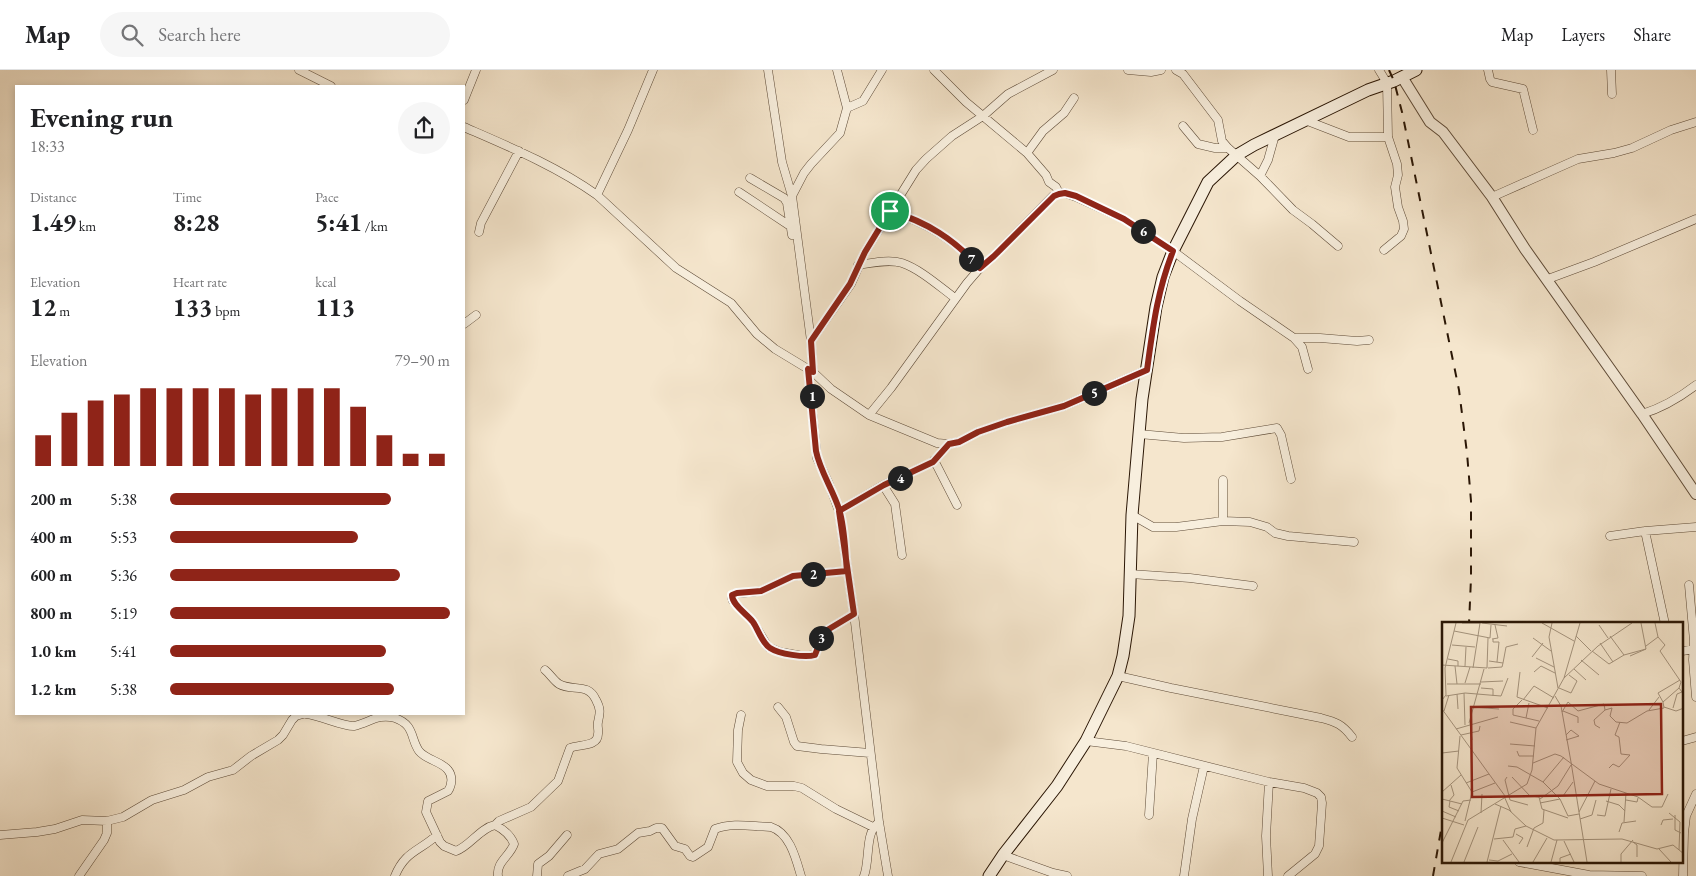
<!DOCTYPE html>
<meta charset="utf-8">
<style>
body{margin:0;font-family:"EB Garamond",serif;background:#f6f6f6;color:#202124;height:100vh;display:flex;flex-direction:column;font-size:19px;white-space:nowrap}
*{box-sizing:border-box;margin:0}
p{font-size:16px;color:#757577}
.icon{flex:none;width:28px;height:28px;fill:none;stroke:currentColor;stroke-width:2;stroke-linecap:round;stroke-linejoin:round}
.map{position:relative;flex:1;overflow:hidden}
.side{position:absolute;left:15px;top:15px;width:450px;height:630px;display:flex;flex-direction:column;background:#fff;border-radius:0px;box-shadow:0 2px 8px #0003}
.side>*{flex:none}
.pin{position:absolute;display:grid;place-items:center;width:42px;height:42px;color:#fff;margin:-21px;border:2px solid #fff;border-radius:50%;box-shadow:0 1px 5px #0007}
.km{position:absolute;width:25px;height:25px;margin:-12px;border-radius:50%;background:#222;color:#fff;font-size:14px;line-height:25px;text-align:center}
.round{display:grid;place-items:center;flex:none;width:52px;height:52px;border-radius:26px;background:#f6f6f6}
.headline{display:flex;align-items:center;justify-content:space-between;height:85px;padding:0 15px}
h1{font-size:28px;font-weight:700;line-height:38px}
.stats{display:grid;grid-template-columns:repeat(3,1fr);gap:8px;height:85px;padding:5px 15px}
.stats div{display:grid;align-content:center}
.stats b{font-size:25px;font-weight:700}
.stats small{font-size:14px;font-weight:400}
.stats p{font-size:14px}
.chart{height:140px;padding:10px 15px}
.chart p{display:flex;justify-content:space-between}
.chart svg{width:100%;height:90px;margin-top:5px;stroke:#8f2418;stroke-width:6}
ul{padding:0 15px;list-style:none;font-size:16px}
li{display:grid;grid-template-columns:80px 60px 1fr;align-items:center;height:38px}
li i{height:12px;border-radius:6px;background:#8f2418}
header{display:flex;align-items:center;gap:30px;box-sizing:border-box;height:70px;padding:0 25px;background:#fff;border-bottom:1px solid #e0e0e0}
header strong{font-size:24px}
nav{display:flex;gap:28px;margin-inline-start:auto;font-size:18px}
.search{width:350px;height:45px;background:#f6f6f6;display:flex;align-items:center;gap:12px;box-sizing:border-box;padding:0 18px;border-radius:28px;color:#757577;font-size:19px}
.map>svg:first-child{display:block}
</style>
<header>
<strong>Map</strong>
<div class="search"><svg class="icon" aria-label="search" viewBox="0 0 24 24"><circle cx="10" cy="10" r="6"/><path d="M15 15l6 6"/></svg>Search here</div>
<nav><a>Map</a><a>Layers</a><a>Share</a></nav>
</header>
<div class="map">
<svg width="1696" height="806" viewBox="0 0 1696 806">
<rect width="100%" height="100%" fill="#f5e6cd"/>
<filter id="stains"><feTurbulence type="fractalNoise" baseFrequency=".004" numOctaves="4"/><feColorMatrix values="0 0 0 0 .2 0 0 0 0 .09 0 0 0 0 .02 0 0 0 .5 -.17"/></filter>
<radialGradient id="worn" r=".72"><stop offset=".6" stop-color="#630" stop-opacity="0"/><stop offset="1" stop-color="#630" stop-opacity=".3"/></radialGradient>
<g fill="none" stroke-linecap="round" stroke-linejoin="round">
<g stroke="#5d4a37" stroke-width="9">
<path id="minor" d="M299 0 331 16
M768 0 782 92 792 126 811 271 813 302
M837 0 847 38
M934 0 966 32 1027 83 1046 105 1049 112 1056 117 1059 123
M1128 0 1151 2 1161 0
M1176 0 1183 4 1218 50 1222 71 1228 78 1260 106 1293 140 1312 154 1338 176
M1379 0 1387 13 1388 67 1397 94 1398 105 1395 117 1398 137 1403 151 1404 159 1401 166 1384 180
M1488 0 1490 9 1492 12 1523 19 1533 60
M1611 0 1612 24
M464 30 476 0
M1305 50 1349 67H1388
M1183 56 1198 74 1215 78H1228
M464 57C510 77 556 96 597 125L676 198 731 233 757 264 775 279 813 302 831 319 869 345 937 373 949 374 959 372 978 362 1007 352 1064 336 1147 300
M1027 83 1043 61 1064 43 1074 28
M1260 106 1268 90 1275 65
M750 108 784 128 787 133 792 165
M739 122 790 156
M597 125 628 60 653 0
M792 126 804 103 811 94 840 63 847 38 863 31 882 0
M1492 127 1578 89 1614 83 1632 78 1671 60 1696 52
M890 141C927 153 954 169 980 198
M479 162 481 153 519 81
M858 195C871 193 889 189 902 193 920 199 940 217 955 228
M1548 209 1594 192 1696 149
M464 254 476 245
M1294 268 1302 277 1308 299
M811 271 851 214 865 182 916 100 926 89 952 66 983 46 1008 24 1053 0
M808 299 817 388 829 414 839 441 854 544 879 752 888 806
M1642 344C1662 338 1679 328 1696 315
M869 345 891 318 967 213 980 198 994 186 1053 126 1059 123H1065L1076 127 1124 149 1173 181 1240 231 1294 268H1320L1357 271 1369 270
M1139 364 1184 368 1222 367 1277 358 1281 365 1291 409
M934 390 957 435
M1223 410V451
M883 415 895 434 902 485
M839 441 883 415 933 392 949 374
M1132 445 1153 457H1176L1223 451 1250 452 1267 457 1275 463 1288 466 1354 472
M1645 461 1665 554
M1610 466 1645 461 1696 457
M847 501 793 506 761 521 734 524 732 528 733 531 753 552 768 577 780 582 803 586 815 585 824 562 854 544
M1130 504 1190 508 1253 516
M1689 515 1694 571 1693 590 1696 627
M1682 581 1696 579
M1118 606 1171 618 1321 648C1336 652 1342 654 1352 667
M778 637 786 647 794 672 797 676 821 679 870 683
M306 644C319 645 344 657 354 656 369 653 378 643 395 648 415 655 410 668 419 681 426 690 441 691 448 700 453 706 452 715 448 721L428 731 426 742 440 772 444 776 456 781C470 776 480 758 495 755 503 759 511 766 514 774 510 786 496 792 498 806
M741 645 738 660 737 692 743 703 751 710 767 716H794L802 718 836 739 873 757
M1086 671 1126 676 1269 712 1304 718 1317 723 1321 727 1322 733 1319 776 1315 784 1288 806
M1682 671 1696 667
M1149 745 1153 683
M495 755 499 751 531 737 558 711 570 678C579 674 598 677 598 664 599 660 597 657 598 652 600 643 601 639 596 630 588 612 573 622 559 614 554 611 550 604 545 600
M0 765 37 762 55 759 82 750 107 751 123 747 152 730 184 720 208 707 233 700 251 686 278 670 283 665 292 650 296 646 303 644
M1003 785 1053 803 1067 806
M1519 792 1589 805 1642 806
M79 806 104 770 107 763V751
M395 806C405 781 420 781 437 765
M537 806 538 794 549 786 567 765
M568 806 585 799 599 784 618 779 638 763 650 761 656 758H662L675 776 685 779 690 786 693 787 708 777 715 759C728 754 742 755 755 756 760 757 766 756 771 757 790 763 796 789 801 806
M864 806C870 791 865 764 877 754
M1184 806 1192 749 1204 696
M1268 806 1266 766 1269 712
M1683 806 1684 763 1686 746 1696 724"/>
</g>
<g stroke="#5d4a37" stroke-width="12">
<path id="tertiary" d="M1402 7 1430 52 1443 62 1492 127 1525 179 1642 344 1696 424"/>
</g>
<g stroke="#2a1605" stroke-width="13">
<path id="secondary" d="M989 806 1003 785 1057 716 1086 671 1118 606 1123 586 1129 546 1132 445 1142 329 1156 237 1163 207 1173 181 1208 112 1237 85 1254 75 1368 20 1394 11 1416 0"/>
</g>
<use href="#minor" stroke="#f8efde" stroke-width="8"/>
<use href="#tertiary" stroke="#f8efde" stroke-width="10"/>
<use href="#secondary" stroke="#f8efde" stroke-width="11"/>
<path stroke="#2a1605" stroke-width="2" stroke-dasharray="9 9" stroke-linecap="butt" d="M1389 0 1394 11 1402 42 1459 320 1467 383 1471 431V508L1469 554
M1433 806 1444 743"/>
</g>
<g fill="none" stroke-linecap="round" stroke-linejoin="round">
<g stroke="#fff" stroke-width="10">
<path id="route" d="M890 141 865 182 850 214 811 271 813 302 808 299 816 381C820 401 833 420 839 439 845 459 845 481 847 501L793 506 761 521 737 523 732 525C732 535 747 544 753 552 758 559 762 573 770 578 779 584 805 588 815 585L824 562 854 544 839 441 884 415 933 392 949 374 959 372 978 362 1007 352 1064 336 1147 300C1153 257 1157 222 1173 181L1124 149 1076 126 1065 123 1059 124 1054 126 994 186 980 198C954 169 927 152 890 141"/>
</g>
<use href="#route" stroke="#8f2418" stroke-width="6"/>
</g>
<g transform="translate(1442 552)">
<rect width="241" height="241" fill="#f5e6cd"/>
<path fill="none" stroke="#a4937d" stroke-width="1" d="M20 1H38M40 1 65 4M100 1 132 19M110 1 107 15 116 66M157 3 166 16M12 9 48 16 49 3M134 14 149 29M168 14 182 33 204 27M91 16 109 29M50 17 56 16 53 3M51 17V20H57L55 40M158 21 171 40M10 23 33 25M204 24 216 15M150 29 167 42 182 33M188 34 204 27 199 1M90 35 101 21M94 36 112 45M6 37 16 39V44M139 38 157 53M47 39 61 41 64 25 76 22M0 43 45 46 46 16M13 44 15 62M23 44 24 25M31 46 38 1M46 46 60 45 61 41M132 47 144 58M78 50 75 75 106 86M92 50 99 44 113 51M122 56 138 1M39 60 61 59M23 61 28 45M5 62H39M39 66 51 67V74M117 66 129 71 135 59 127 53M22 71 23 103M15 72 16 87M4 74 23 71 59 74 66 56M113 74 119 84 129 140M0 78 4 73 3 46 14 1M80 78 71 87V93L97 99M81 78 92 64 112 76M221 80 216 71 238 58M30 85 57 87M222 85 234 89 242 86M231 86 235 72 240 70 237 66M0 87 63 174M207 88 217 75M2 89 7 73M121 89 136 95V101M120 90 126 80 136 89 162 82 163 88 170 86 168 94 174 100 185 101 205 89 222 86 221 80 237 66 239 60 218 29 223 23 216 15 213 1M84 96 87 81M68 100 94 106M27 101 42 47M28 101 30 118M158 106 153 103 152 98 163 88M14 107 56 95M19 113 37 109 38 104M124 113 129 108 137 114 124 118M18 114 15 146 30 170 23 199M68 122 93 124M75 129 77 134H92M0 131 17 129M129 140 145 240M91 141 113 132 119 134 157 162 196 175 210 185H220L226 172M66 144 75 145 101 160 122 135M167 146 171 142 177 145 188 133 179 132 177 115 173 113 178 100M65 155 63 158 68 178 86 183M70 155 88 174 97 175 100 187 126 196M101 160 118 177 126 194 137 192M24 161 47 152M0 170 19 153M30 170 53 161M62 174 69 190M121 174 131 160M0 177 20 182M98 177 116 164 129 143M184 178 195 180 196 176M7 179 12 173 9 163M8 179 7 185 17 189M164 179 177 183 183 189M98 181 118 177M53 182 67 188 84 204 112 218 180 217 215 227 231 223 242 232M0 189 14 195M137 190 153 159M39 191 40 172M227 191 238 200 237 228M155 193 163 194 169 167M233 193V208L239 211M0 196 22 203M138 197 150 193 154 178M182 200 184 171M219 203 221 198 231 197M92 206 101 201 102 188M177 210 180 201 194 199M74 212 81 216 77 222M52 217 71 215 73 207 84 204M61 218 77 240M122 219 132 240M191 220 195 223V235M0 221 21 179 29 178M85 225 92 206M217 227 229 240M47 238 56 239 70 232M9 240 26 198 85 162 90 148 94 106 122 56 156 24 190 1M22 240 36 205M45 240 59 184M91 240 105 216M109 240 115 218M118 240V236L129 232M179 240V232L191 218"/>
<path fill="#8f2418" fill-opacity="0.15" stroke="#8f2418" stroke-width="2.5" d="M219 82 220 172 30 175 29 85Z"/>
<rect width="241" height="241" fill="none" stroke="#2a1605" stroke-width="2.5"/>
</g>
<rect width="100%" height="100%" filter="url(#stains)"/>
<rect width="100%" height="100%" fill="url(#worn)"/>
</svg>
<div class="pin" style="left:890px;top:141px;background:#1e9e55"><svg class="icon" aria-label="arrive" viewBox="0 0 24 24"><path d="M6 21V4h12l-3 4 3 4H6"/></svg></div>
<b class="km" style="left:812px;top:326px">1</b>
<b class="km" style="left:813px;top:504px">2</b>
<b class="km" style="left:821px;top:568px">3</b>
<b class="km" style="left:900px;top:408px">4</b>
<b class="km" style="left:1094px;top:323px">5</b>
<b class="km" style="left:1143px;top:161px">6</b>
<b class="km" style="left:971px;top:189px">7</b>
<section class="side">
<div class="headline"><div><h1>Evening run</h1><p>18:33</p></div><a class="round"><svg class="icon" aria-label="share" viewBox="0 0 24 24"><path d="M12 15V3M7 8l5-5 5 5M5 13v7h14v-7"/></svg></a></div>
<div class="stats">
<div><p>Distance</p><b>1.49<small> km</small></b></div>
<div><p>Time</p><b>8:28</b></div>
<div><p>Pace</p><b>5:41<small> /km</small></b></div>
</div>
<div class="stats">
<div><p>Elevation</p><b>12<small> m</small></b></div>
<div><p>Heart rate</p><b>133<small> bpm</small></b></div>
<div><p>kcal</p><b>113</b></div>
</div>
<div class="chart"><p><span>Elevation</span>79–90 m</p>
<svg viewBox="0 0 160 44" preserveAspectRatio="none"><path d="M5 44V29M15 44V18M25 44V12M35 44V9M45 44V6M55 44V6M65 44V6M75 44V6M85 44V9M95 44V6M105 44V6M115 44V6M125 44V15M135 44V29M145 44V38M155 44V38"/></svg>
</div>
<ul>
<li><b>200 m</b>5:38<i style="width:79%"></i></li>
<li><b>400 m</b>5:53<i style="width:67%"></i></li>
<li><b>600 m</b>5:36<i style="width:82%"></i></li>
<li><b>800 m</b>5:19<i style="width:100%"></i></li>
<li><b>1.0 km</b>5:41<i style="width:77%"></i></li>
<li><b>1.2 km</b>5:38<i style="width:80%"></i></li>
</ul>
</section>
</div>
